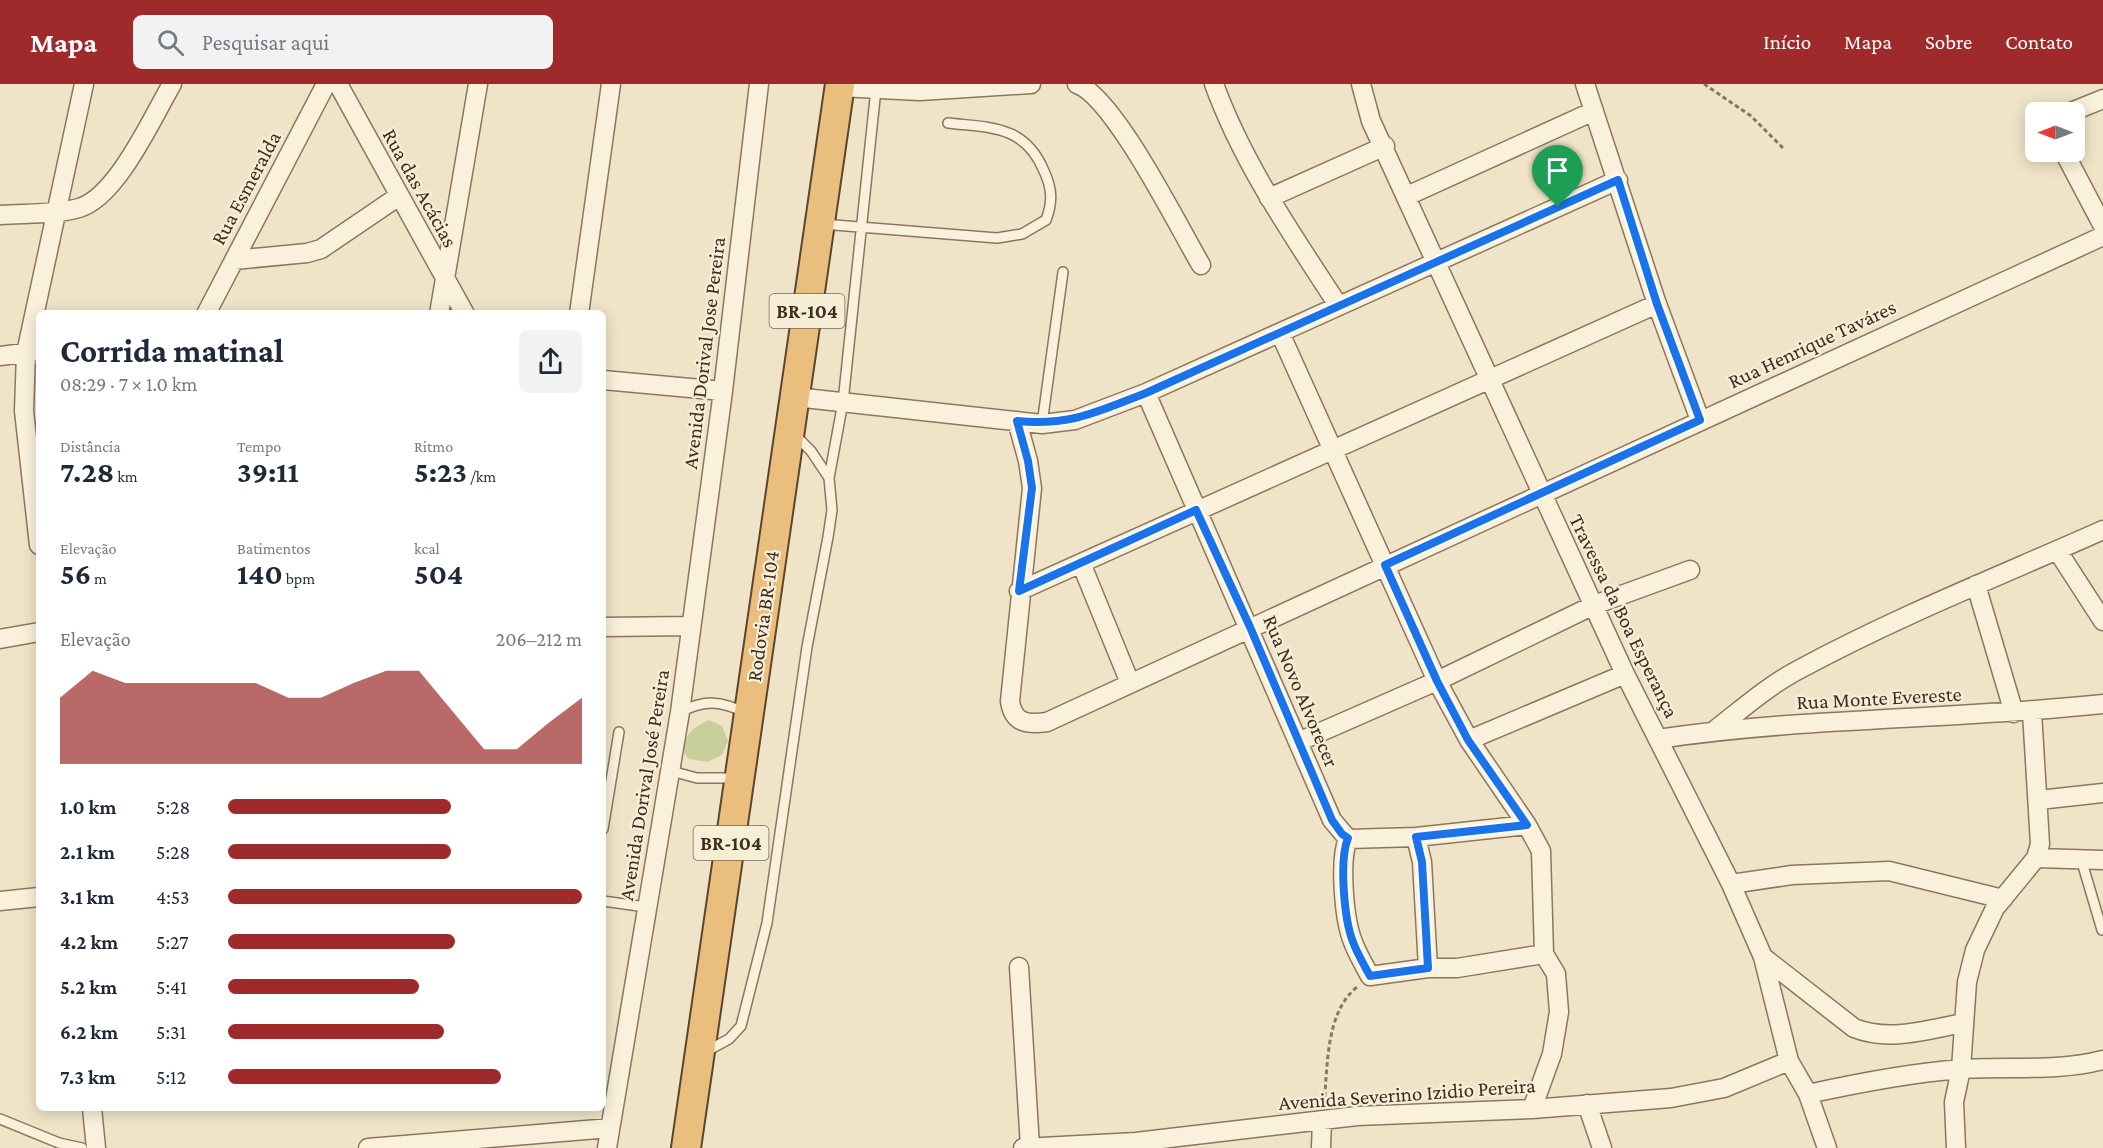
<!DOCTYPE html>
<html lang="pt">
<meta charset="utf-8">
<style>
body{margin:0;font-family:"Crimson Pro",serif;background:#f2f2f3;color:#1f2937;height:100vh;display:flex;flex-direction:column;font-size:22px;white-space:nowrap}
*{box-sizing:border-box;margin:0}
p{font-size:20px;color:#747a83}
.icon{flex:none;width:33px;height:33px;fill:none;stroke:currentColor;stroke-width:2;stroke-linecap:round;stroke-linejoin:round}
.map{position:relative;flex:1;overflow:hidden}
.drawer{position:absolute;left:36px;top:226px;width:570px;height:801px;display:flex;flex-direction:column;background:#fff;border-radius:9px;box-shadow:0 3px 15px #0003}
.drawer>*{flex:none}
.needle{width:39px;rotate:270deg}
.buttons{position:absolute;left:2025px;top:18px;display:grid;gap:12px}
.buttons a{display:grid;place-items:center;width:60px;height:60px;border-radius:9px;background:#fff;box-shadow:0 3px 15px #0003;font-size:30px}
.pin{position:absolute;display:grid;place-items:center;width:51px;height:51px;color:#fff;margin:-62px -26px;border-radius:50% 50% 50% 0;rotate:-45deg;box-shadow:0 0 6px #0007}
.pin .icon{rotate:45deg}
.round{display:grid;place-items:center;flex:none;width:63px;height:63px;border-radius:9px;background:#f2f2f3}
.headline{display:flex;align-items:center;justify-content:space-between;height:102px;padding:0 24px}
h1{font-size:33px;font-weight:700;line-height:45px}
.figures{display:grid;grid-template-columns:repeat(3,1fr);gap:9px;height:102px;padding:6px 24px}
.figures div{display:grid;align-content:center}
.figures b{font-size:30px;font-weight:700}
.figures small{font-size:16px;font-weight:400}
.figures p{font-size:16px}
.chart{height:168px;padding:12px 24px}
.chart p{display:flex;justify-content:space-between}
.chart svg{width:100%;height:108px;margin-top:6px;fill:#9e2a2b;opacity:.7}
ul{padding:0 24px;list-style:none;font-size:20px}
li{display:grid;grid-template-columns:96px 72px 1fr;align-items:center;height:45px}
li i{height:15px;border-radius:8px;background:#9e2a2b}
header{display:flex;align-items:center;gap:36px;box-sizing:border-box;height:84px;padding:0 30px;background:#9e2a2b;color:#fff}
header strong{font-size:28px}
nav{display:flex;gap:33px;margin-inline-start:auto;font-size:21px}
.search{width:420px;height:54px;background:#f2f2f3;display:flex;align-items:center;gap:15px;box-sizing:border-box;padding:0 21px;border-radius:9px;color:#747a83;font-size:22px}
.map>svg:first-child{display:block}
</style>
<header>
<strong>Mapa</strong>
<div class="search"><svg class="icon" aria-label="search" viewBox="0 0 24 24"><circle cx="10" cy="10" r="6"/><path d="M15 15l6 6"/></svg>Pesquisar aqui</div>
<nav><a>Início</a><a>Mapa</a><a>Sobre</a><a>Contato</a></nav>
</header>
<div class="map">
<svg width="2103" height="1064" viewBox="0 0 2103 1064">
<rect width="100%" height="100%" fill="#f0e4c8"/>
<path fill="#c9cf9b" d="M709 636 722 642 728 657 722 671 707 678 689 675 682 666C686 649 694 643 709 636Z"/>
<g fill="none" stroke-linecap="round" stroke-linejoin="round">
<g stroke="#8d765c" stroke-width="12">
<path id="service" d="M822 140 997 154 1022 150 1046 136C1053 118 1052 104 1044 87 1025 41 991 44 948 39
M1042 340 1063 188
M829 394 843 318 876 5
M680 628C705 616 720 616 746 629
M671 687 697 694H736
M603 745 619 648
M2081 775 2102 846
M603 817 646 823
M705 968 729 955 741 942 767 839 807 563 828 453 832 426 829 394 811 367 794 350
M0 1035 59 1059 82 1064"/>
</g>
<g stroke="#8d765c" stroke-width="21">
<path id="minor" d="M338 0 465 230
M1077 0C1114 13 1178 142 1201 181
M1214 0C1243 80 1292 150 1338 221
M1361 0 1371 37 1625 590 1731 800 1763 873 1789 977 1808 1010 1827 1064
M1585 0 1657 220 1700 336
M839 3 920 7 1031 0
M2071 28 2103 15
M2064 68 2103 142
M1407 112 1594 27
M1269 114 1385 62
M0 131C25 129 55 131 79 124 117 113 152 34 172 0
M234 176 307 169 321 165 399 112
M206 230 326 0
M439 230 478 0
M579 230 611 0
M1280 249 1437 597 1469 656 1527 741 1541 767 1544 870 1556 890 1559 928 1552 970 1532 1025
M0 272 39 267
M603 296 723 307
M1146 309 1332 736 1348 755 1416 753 1527 741
M795 313 1042 340 1075 336 1146 309 1618 96
M1017 337 1028 377 1032 404 1010 617C1013 639 1027 641 1047 638L2103 152
M39 461 24 327 26 269 84 0
M2057 466 2103 537
M1081 479 1130 599
M1976 501 2014 629
M1019 507 1657 220
M603 543 691 542
M0 555 39 548
M1715 646C1742 625 1769 601 1800 585 1898 532 2002 491 2103 446
M1658 655C1805 633 1955 636 2103 620
M1469 656 1625 590
M1298 658 1437 597 1594 521 1690 486
M2039 716 2103 709
M1416 753 1422 778 1428 884H1457L1544 870
M1348 755C1339 776 1344 836 1353 858 1357 869 1364 881 1370 892L1428 884
M2036 774 2103 776
M1731 800 1792 791 1889 787 2003 815
M0 817 39 813
M1763 873 1854 944C1889 958 1926 946 1963 939
M1019 883 1030 1063
M1808 1010C1858 999 1910 989 1961 985 2008 982 2057 988 2103 976
M1587 1020 1602 1064
M92 1024 96 1064
M368 1064 610 1044
M607 1064 680 628 723 307 759 0
M1023 1064 1136 1058 1357 1032 1532 1025 1671 1014 1724 1004 1789 977
M1321 1064 1322 1036
M1956 1064 1954 1018 1961 985 1967 898 1975 866 1995 824 2036 774 2040 760 2032 628"/>
</g>
<g stroke="#5b4430" stroke-width="32">
<path id="trunk" d="M686 1064 840 0"/>
</g>
<path stroke="#8d765c" stroke-width="3" stroke-dasharray="4.5 3" stroke-linecap="butt" d="M1704 0 1751 32 1784 65
M1324 1020C1328 983 1325 929 1357 903"/>
<use href="#service" stroke="#faf1dc" stroke-width="9"/>
<use href="#minor" stroke="#faf1dc" stroke-width="18"/>
<use href="#trunk" stroke="#eabe7c" stroke-width="28"/>
</g>
<g fill="none" stroke-linecap="round" stroke-linejoin="round">
<g stroke="#fff" stroke-width="12">
<path id="route" d="M1618 96 1657 220 1700 336 1385 481 1437 597 1468 656 1527 741 1416 753 1422 778 1428 884 1370 892C1364 881 1357 869 1353 858 1344 835 1339 776 1348 754L1342 750 1332 736 1250 543 1196 426 1019 507 1032 404 1028 377 1017 337C1071 342 1096 328 1146 309Z"/>
</g>
<use href="#route" stroke="#1a73e8" stroke-width="8"/>
</g>
<g text-anchor="middle" stroke-width="4.5" stroke-linejoin="round" paint-order="stroke">
<g fill="#f7eed8" stroke="#756857" stroke-width="1.5">
<rect x="769.5" y="210" width="75" height="34" rx="4.5"/>
<rect x="693.5" y="742" width="75" height="34" rx="4.5"/>
</g>
<g font-size="20" font-weight="bold" fill="#3d2e20">
<text x="807" y="234">BR-104</text>
<text x="731" y="766">BR-104</text>
</g>
<g font-size="21" fill="#3d2e20" stroke="#f7eed8">
<text transform="translate(246 104) rotate(-62)" y="7">Rua Esmeralda</text>
<text transform="translate(420 104) rotate(61)" y="7">Rua das Acácias</text>
<text transform="translate(1812 260) rotate(-25)" y="7">Rua Henrique Taváres</text>
<text transform="translate(704 269) rotate(-83)" y="7">Avenida Dorival Jose Pereira</text>
<text transform="translate(763 532) rotate(-82)" y="7">Rodovia BR-104</text>
<text transform="translate(1624 532) rotate(64)" y="7">Travessa da Boa Esperança</text>
<text transform="translate(1301 607) rotate(67)" y="7">Rua Novo Alvorecer</text>
<text transform="translate(1879 614) rotate(-3)" y="7">Rua Monte Evereste</text>
<text transform="translate(644 701) rotate(-81)" y="7">Avenida Dorival José Pereira</text>
<text transform="translate(1407 1010) rotate(-4)" y="7">Avenida Severino Izidio Pereira</text>
</g>
</g>
</svg>
<div class="buttons">
<a><svg class="needle" viewBox="-14 -14 28 28"><path d="M0-13l5 13h-10z" fill="#e53935"/><path d="M0 13l5-13h-10z" fill="#747a83"/></svg></a>
</div>
<div class="pin" style="left:1558px;top:123px;background:#1e9e55"><svg class="icon" aria-label="arrive" viewBox="0 0 24 24"><path d="M6 21V4h12l-3 4 3 4H6"/></svg></div>
<section class="drawer">
<div class="headline"><div><h1>Corrida matinal</h1><p>08:29 · 7 × 1.0 km</p></div><a class="round"><svg class="icon" aria-label="share" viewBox="0 0 24 24"><path d="M12 15V3M7 8l5-5 5 5M5 13v7h14v-7"/></svg></a></div>
<div class="figures">
<div><p>Distância</p><b>7.28<small> km</small></b></div>
<div><p>Tempo</p><b>39:11</b></div>
<div><p>Ritmo</p><b>5:23<small> /km</small></b></div>
</div>
<div class="figures">
<div><p>Elevação</p><b>56<small> m</small></b></div>
<div><p>Batimentos</p><b>140<small> bpm</small></b></div>
<div><p>kcal</p><b>504</b></div>
</div>
<div class="chart"><p><span>Elevação</span>206–212 m</p>
<svg viewBox="0 0 160 44" preserveAspectRatio="none"><path d="M0 44V17L10 6L20 11L30 11L40 11L50 11L60 11L70 17L80 17L90 11L100 6L110 6L120 22L130 38L140 38L150 27L160 17V44z"/></svg>
</div>
<ul>
<li><b>1.0 km</b>5:28<i style="width:63%"></i></li>
<li><b>2.1 km</b>5:28<i style="width:63%"></i></li>
<li><b>3.1 km</b>4:53<i style="width:100%"></i></li>
<li><b>4.2 km</b>5:27<i style="width:64%"></i></li>
<li><b>5.2 km</b>5:41<i style="width:54%"></i></li>
<li><b>6.2 km</b>5:31<i style="width:61%"></i></li>
<li><b>7.3 km</b>5:12<i style="width:77%"></i></li>
</ul>
</section>
</div>
